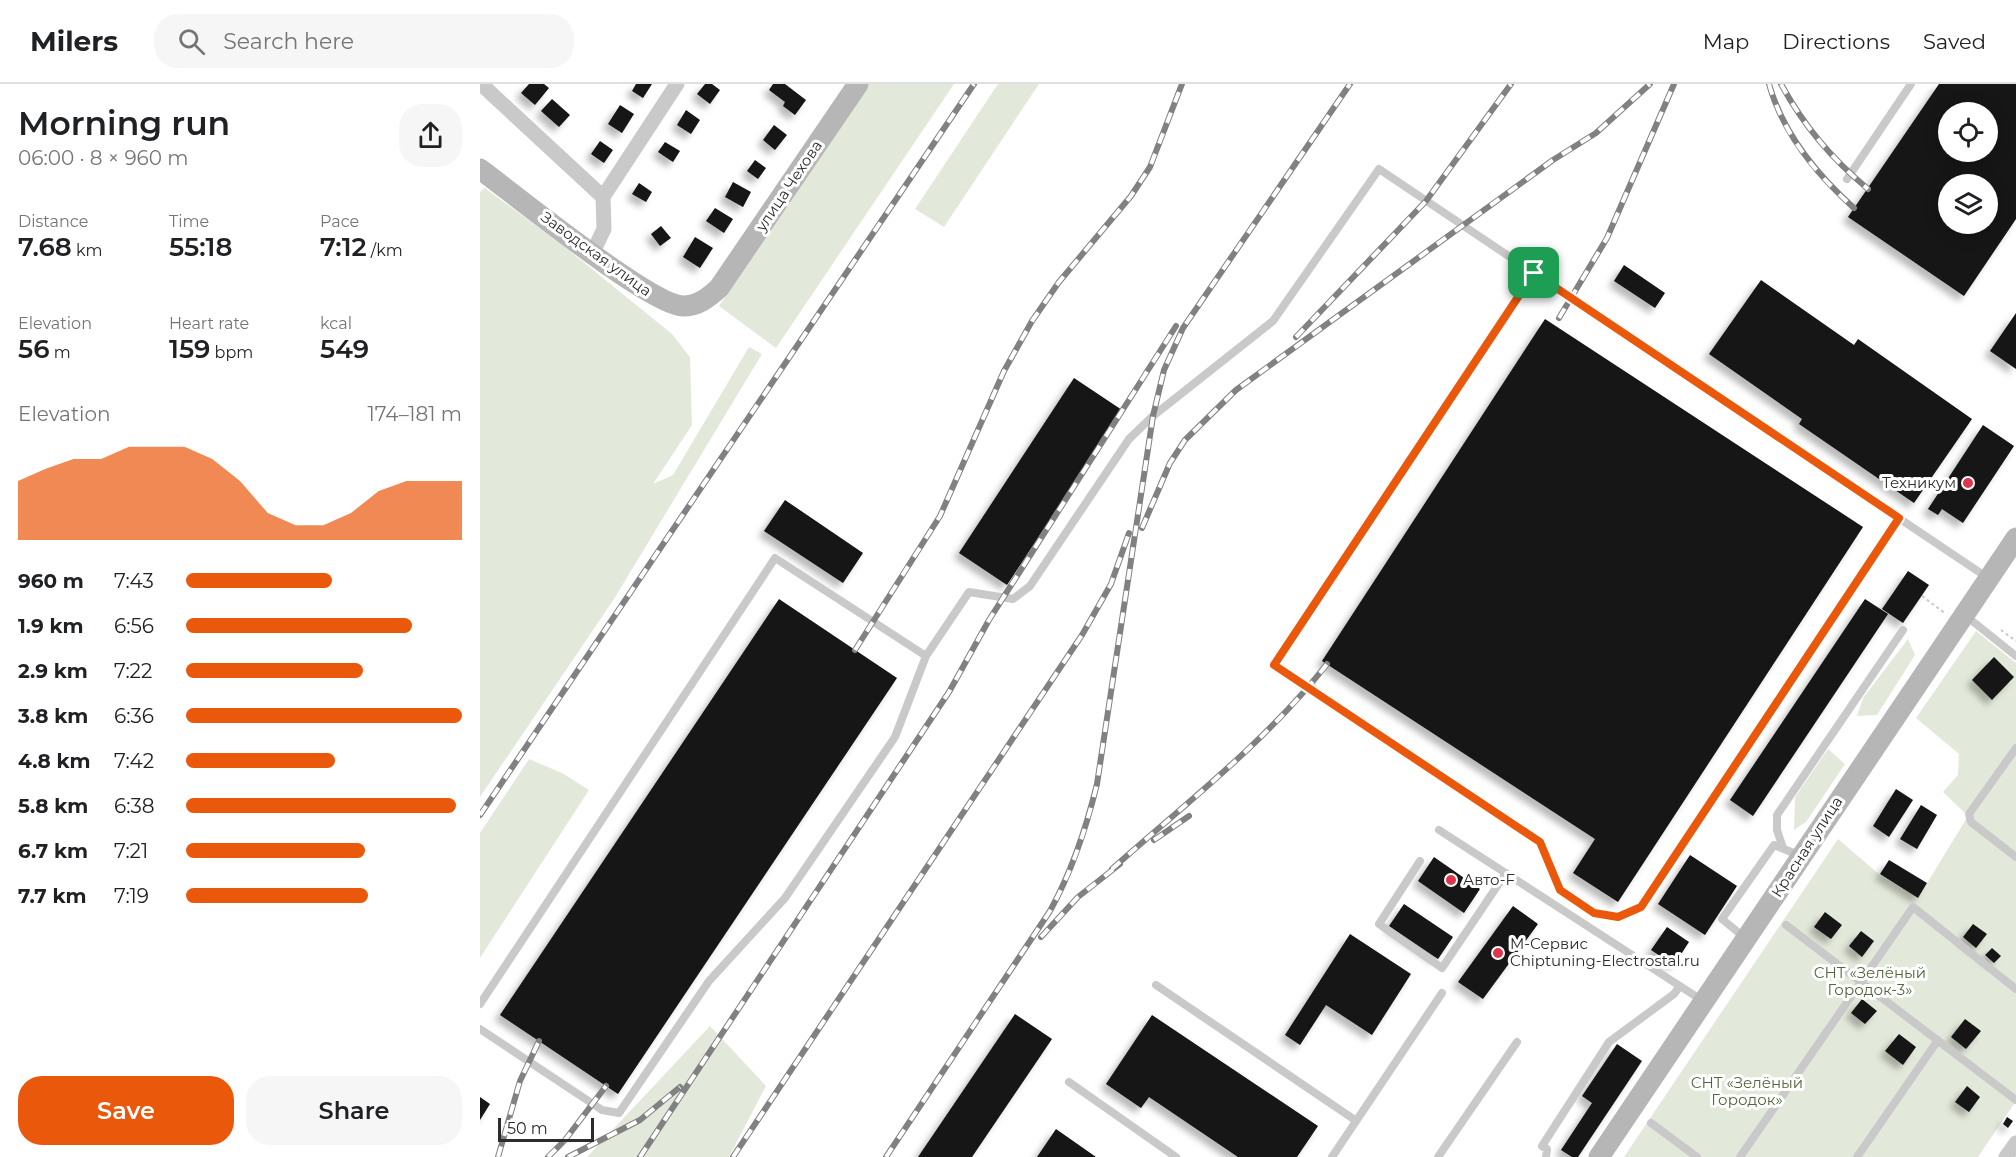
<!DOCTYPE html>
<meta charset="utf-8">
<style>
body{margin:0;font-family:Montserrat,sans-serif;background:#f6f6f6;color:#202124;height:100vh;display:flex;flex-direction:column;font-size:22px;white-space:nowrap}
*{box-sizing:border-box;margin:0}
p{font-size:20px;color:#757577}
.icon{flex:none;width:33px;height:33px;fill:none;stroke:currentColor;stroke-width:2;stroke-linecap:round;stroke-linejoin:round}
.map{position:relative;flex:1;overflow:hidden}
.side{display:flex;flex-direction:column;background:#fff;width:480px}
.side>*{flex:none}
.buttons{position:absolute;left:1458px;top:18px;display:grid;gap:12px}
.buttons a{display:grid;place-items:center;width:60px;height:60px;border-radius:50%;background:#fff;box-shadow:0 3px 15px #0003;font-size:30px}
.scale{position:absolute;left:18px;bottom:15px;width:96px;box-sizing:border-box;padding-left:6px;border:3px solid #2c2c2c;border-top:0;font-size:16px;line-height:21px;white-space:nowrap;color:#2c2c2c;-webkit-text-stroke:4px #fff;paint-order:stroke}
.pin{position:absolute;display:grid;place-items:center;width:51px;height:51px;color:#fff;margin:-26px;border-radius:12px;box-shadow:0 3px 9px #0006}
.round{display:grid;place-items:center;flex:none;width:63px;height:63px;border-radius:24px;background:#f6f6f6}
.summary{display:flex;align-items:center;justify-content:space-between;height:102px;padding:0 18px}
h1{font-size:33px;font-weight:600;line-height:45px}
.stats{display:grid;grid-template-columns:repeat(3,1fr);gap:9px;height:102px;padding:6px 18px}
.stats div{display:grid;align-content:center}
.stats b{font-size:26px;font-weight:600}
.stats small{font-size:16px;font-weight:400}
.stats p{font-size:16px}
.chart{height:168px;padding:12px 18px}
.chart p{display:flex;justify-content:space-between}
.chart svg{width:100%;height:108px;margin-top:6px;fill:#ea580c;opacity:.7}
.action{display:flex;gap:12px;margin-top:auto;padding:12px 18px}
.action a{flex:1;height:69px;border-radius:24px;background:#ea580c;color:#fff;font-size:24px;font-weight:600;line-height:69px;text-align:center}
.action a+a{background:#f6f6f6;color:#202124}
ul{padding:0 18px;list-style:none;font-size:20px}
li{display:grid;grid-template-columns:96px 72px 1fr;align-items:center;height:45px}
li i{height:15px;border-radius:8px;background:#ea580c}
header{display:flex;align-items:center;gap:36px;box-sizing:border-box;height:84px;padding:0 30px;background:#fff;border-bottom:2px solid #e0e0e0}
header strong{font-size:28px}
nav{display:flex;gap:33px;margin-inline-start:auto;font-size:21px}
.search{width:420px;height:54px;background:#f6f6f6;display:flex;align-items:center;gap:15px;box-sizing:border-box;padding:0 21px;border-radius:24px;color:#757577;font-size:22px}
main{display:flex;flex:1;min-height:0}
.map>svg:first-child{display:block}
</style>
<header>
<strong>Milers</strong>
<div class="search"><svg class="icon" aria-label="search" viewBox="0 0 24 24"><circle cx="10" cy="10" r="6"/><path d="M15 15l6 6"/></svg>Search here</div>
<nav><a>Map</a><a>Directions</a><a>Saved</a></nav>
</header>
<main>
<section class="side">
<div class="summary"><div><h1>Morning run</h1><p>06:00 · 8 × 960 m</p></div><a class="round"><svg class="icon" aria-label="share" viewBox="0 0 24 24"><path d="M12 15V3M7 8l5-5 5 5M5 13v7h14v-7"/></svg></a></div>
<div class="stats">
<div><p>Distance</p><b>7.68<small> km</small></b></div>
<div><p>Time</p><b>55:18</b></div>
<div><p>Pace</p><b>7:12<small> /km</small></b></div>
</div>
<div class="stats">
<div><p>Elevation</p><b>56<small> m</small></b></div>
<div><p>Heart rate</p><b>159<small> bpm</small></b></div>
<div><p>kcal</p><b>549</b></div>
</div>
<div class="chart"><p><span>Elevation</span>174–181 m</p>
<svg viewBox="0 0 160 44" preserveAspectRatio="none"><path d="M0 44V20L10 15L20 11L30 11L40 6L50 6L60 6L70 11L80 20L90 33L100 38L110 38L120 33L130 24L140 20L150 20L160 20V44z"/></svg>
</div>
<ul>
<li><b>960 m</b>7:43<i style="width:53%"></i></li>
<li><b>1.9 km</b>6:56<i style="width:82%"></i></li>
<li><b>2.9 km</b>7:22<i style="width:64%"></i></li>
<li><b>3.8 km</b>6:36<i style="width:100%"></i></li>
<li><b>4.8 km</b>7:42<i style="width:54%"></i></li>
<li><b>5.8 km</b>6:38<i style="width:98%"></i></li>
<li><b>6.7 km</b>7:21<i style="width:65%"></i></li>
<li><b>7.7 km</b>7:19<i style="width:66%"></i></li>
</ul>
<div class="action"><a>Save</a><a>Share</a></div>
</section>
<div class="map">
<svg width="1536" height="1073" viewBox="0 0 1536 1073">
<defs>
<filter id="shadow"><feDropShadow dx="-5.5" dy="5.5" stdDeviation="3" flood-color="#0004"/></filter>
</defs>
<rect width="100%" height="100%" fill="#fff"/>
<path fill="#e3e9da" d="M386 0H474L296 264 239 222Z
M518 0H559L464 143 435 125Z
M5 104 86 164 192 250 210 273 212 341 173 400 193 391 269 263 282 270 134 515 0 713V108Z
M1496 547 1536 579V1017L1498 1073H1144L1358 755 1400 791 1438 814 1488 732 1463 708 1478 691 1479 670 1436 634Z
M1428 555 1435 571 1397 631 1377 632 1383 614Z
M1348 665 1365 680 1326 738 1314 746 1315 713Z
M49 675 82 689 109 706 0 874V749Z
M230 942 286 1002 249 1073H107Z"/>
<path fill="#131313" fill-rule="evenodd" filter="url(#shadow)" d="M49 0H64L69 4 55 21 41 9Z
M156 0H172L163 14 152 7Z
M225 0H232L240 6 230 20 217 10Z
M293 0H305L326 16 315 31 303 22 305 18 289 6Z
M1459 0H1536V135L1484 212 1368 133ZM1468 28H1508V68H1468ZM1468 100H1508V140H1468Z
M72 15 90 31 79 43 61 27Z
M140 21 154 30 142 49 128 40Z
M206 26 220 36 211 50 197 41Z
M294 41 307 51 295 66 283 56Z
M120 57 133 66 124 79 111 70Z
M185 58 200 67 193 78 178 68Z
M275 76 286 84 278 95 267 87Z
M253 98 271 108 263 123 245 113Z
M159 99 172 108 166 118 152 110Z
M235 124 253 135 244 149 226 137Z
M181 142 191 154 180 162 171 150Z
M215 153 233 164 220 184 203 173Z
M1144 181 1185 209 1175 224 1134 197Z
M1281 196 1374 261 1378 255 1492 335 1434 419 1319 340 1322 335 1229 270Z
M1536 229V285L1510 267Z
M1065 235 1383 443 1138 818 1093 789 1115 755 842 577Z
M594 294 642 326 527 501 479 469Z
M1503 341 1534 362 1483 439 1462 425 1458 431 1448 425Z
M305 416 383 469 363 499 284 447Z
M1428 487 1449 501 1423 539 1402 525Z
M299 515 417 594 138 1010 20 931Z
M1385 515 1408 530 1273 732 1250 716Z
M1514 573 1534 593 1512 616 1492 596Z
M1416 705 1433 716 1409 753 1393 742Z
M1441 721 1457 731 1437 765 1420 755Z
M1210 771 1257 802 1225 851 1178 820Z
M954 773 1000 805 984 829 938 797Z
M1409 776 1447 799 1438 814 1400 790Z
M924 820 973 853 958 875 909 842Z
M1033 822 1058 840 1003 915 978 898Z
M1345 828 1362 841 1351 855 1334 843Z
M1493 840 1507 850 1496 864 1483 853Z
M1187 843 1209 858 1194 881 1171 866Z
M1381 847 1394 857 1382 873 1369 862Z
M870 850 931 890 892 951 846 921 820 961 805 951Z
M1512 864 1521 872 1514 879 1505 871Z
M1382 915 1397 927 1385 940 1371 929Z
M535 930 572 955 492 1073H438Z
M672 931 838 1042 817 1073H758L669 1013 661 1024 626 1000Z
M1485 935 1501 947 1486 965 1471 953Z
M1419 950 1436 963 1423 981 1405 967Z
M1137 960 1162 977 1098 1073H1092L1081 1066 1112 1019 1102 1012Z
M1487 1002 1500 1013 1489 1028 1475 1018Z
M0 1013 10 1020 0 1036Z
M1527 1033 1533 1037 1528 1044 1523 1040Z
M576 1045 616 1073H557Z"/>
<g fill="none" stroke-linecap="round" stroke-linejoin="round">
<path stroke="#c9c9c9" stroke-width="2" stroke-dasharray="3 3" stroke-linecap="butt" d="M1442 512 1466 530
M1521 546 1536 557"/>
<path stroke="#c9c9c9" stroke-width="8" d="M1367 95 1431 0
M1054 189 794 581 1060 757 1080 806 1114 829 1138 833 1161 823 1419 434
M1486 532 1536 572
M1536 664 1489 730 1491 738 1536 773
M959 746 1223 917
M1303 764 1297 746V731L1423 546
M940 777 899 840 962 884 1026 789
M1306 841 1536 1016
M1265 854 1242 835 1294 761 1321 772
M676 901 875 1036
M0 920 295 474 446 572 489 508 533 515 550 502 649 355 673 332 793 237 899 85 1508 494
M0 945 122 1026 139 1029 229 897 305 814 415 653 446 572
M589 998 696 1073
M1171 1039 1217 1073
M852 1073 962 909
M958 1073 1037 958
M1066 1073 1067 1065 1062 1062 1129 958 1194 910 1200 902
M1260 1073 1433 823 1536 905
M1377 1073 1458 956"/>
<path stroke="#c9c9c9" stroke-width="15" d="M1 0 123 113 124 145 113 168
M123 113 197 0
M1526 1073 1536 1059"/>
<path stroke="#b6b6b6" stroke-width="21" d="M0 85C34 110 170 221 203 222 218 222 228 214 239 204L378 0
M1119 1073 1536 454"/>
<g stroke="#818181" stroke-width="6">
<path id="rail" d="M1289 0C1303 50 1336 90 1374 124
M1301 0C1324 42 1351 74 1388 105
M1079 234 1127 154 1194 0
M816 253 946 117 1031 0
M662 444 690 379 705 356 756 306 1073 76 1116 49 1170 0
M375 566 460 432 524 287 552 237 579 198 651 112 670 83 702 0
M0 731 494 0
M674 756 709 732
M632 785C706 719 786 658 847 580
M561 853 598 813 640 780
M18 1073 40 997 59 957
M68 1073 85 1056 126 1002
M88 1073 160 1036 200 1003
M160 1073 469 608 509 536 696 242
M253 1073 602 551 631 500 649 449
M406 1073 570 827C592 787 606 745 617 700L673 332 684 286 703 244 870 0"/>
</g>
<use href="#rail" stroke="#fff" stroke-width="4" stroke-dasharray="11" stroke-linecap="butt"/>
</g>
<g fill="none" stroke-linecap="round" stroke-linejoin="round">
<g stroke="#fff" stroke-width="12">
<path id="route" d="M1054 189 1419 434 1161 823 1138 833 1114 829 1080 806 1060 758 794 581Z"/>
</g>
<use href="#route" stroke="#ea580c" stroke-width="8"/>
</g>
<g fill="#db364b" stroke="#fff" stroke-width="2">
<circle cx="1488" cy="399" r="6"/>
<circle cx="971" cy="796" r="6"/>
<circle cx="1018" cy="869" r="6"/>
</g>
<g text-anchor="middle" stroke-width="6" stroke-linejoin="round" paint-order="stroke">
<g font-size="15" fill="#2c2c2c" stroke="#fff">
<text transform="translate(309 102) rotate(-56)" y="5">улица Чехова</text>
<text transform="translate(116 170) rotate(36)" y="5">Заводская улица</text>
<text transform="translate(1327 763) rotate(-57)" y="5">Красная улица</text>
</g>
<g font-size="15" fill="#2c2c2c" stroke="#fff" text-anchor="start">
<text x="1476" y="404" text-anchor="end">Техникум</text>
<text x="983" y="801">Авто-F</text>
<text x="1030" y="865">M-Сервис<tspan x="1030" dy="17">Chiptuning-Electrostal.ru</tspan></text>
</g>
<g font-size="15" fill="#52653c" stroke="#fff">
<text x="1390" y="894">СНТ «Зелёный<tspan x="1390" dy="17">Городок-3»</tspan></text>
<text x="1267" y="1004">СНТ «Зелёный<tspan x="1267" dy="17">Городок»</tspan></text>
</g>
</g>
</svg>
<div class="buttons">
<a><svg class="icon" aria-label="locate" viewBox="0 0 24 24"><circle cx="12" cy="12" r="6"/><path d="M12 2v4M12 18v4M2 12h4M18 12h4"/></svg></a>
<a><svg class="icon" aria-label="layers" viewBox="0 0 24 24"><path d="M12 4l9 5-9 5-9-5zM3 14l9 5 9-5"/></svg></a>
</div>
<div class="scale">50 m</div>
<div class="pin" style="left:1054px;top:189px;background:#1e9e55"><svg class="icon" aria-label="arrive" viewBox="0 0 24 24"><path d="M6 21V4h12l-3 4 3 4H6"/></svg></div>
</div>
</main>
